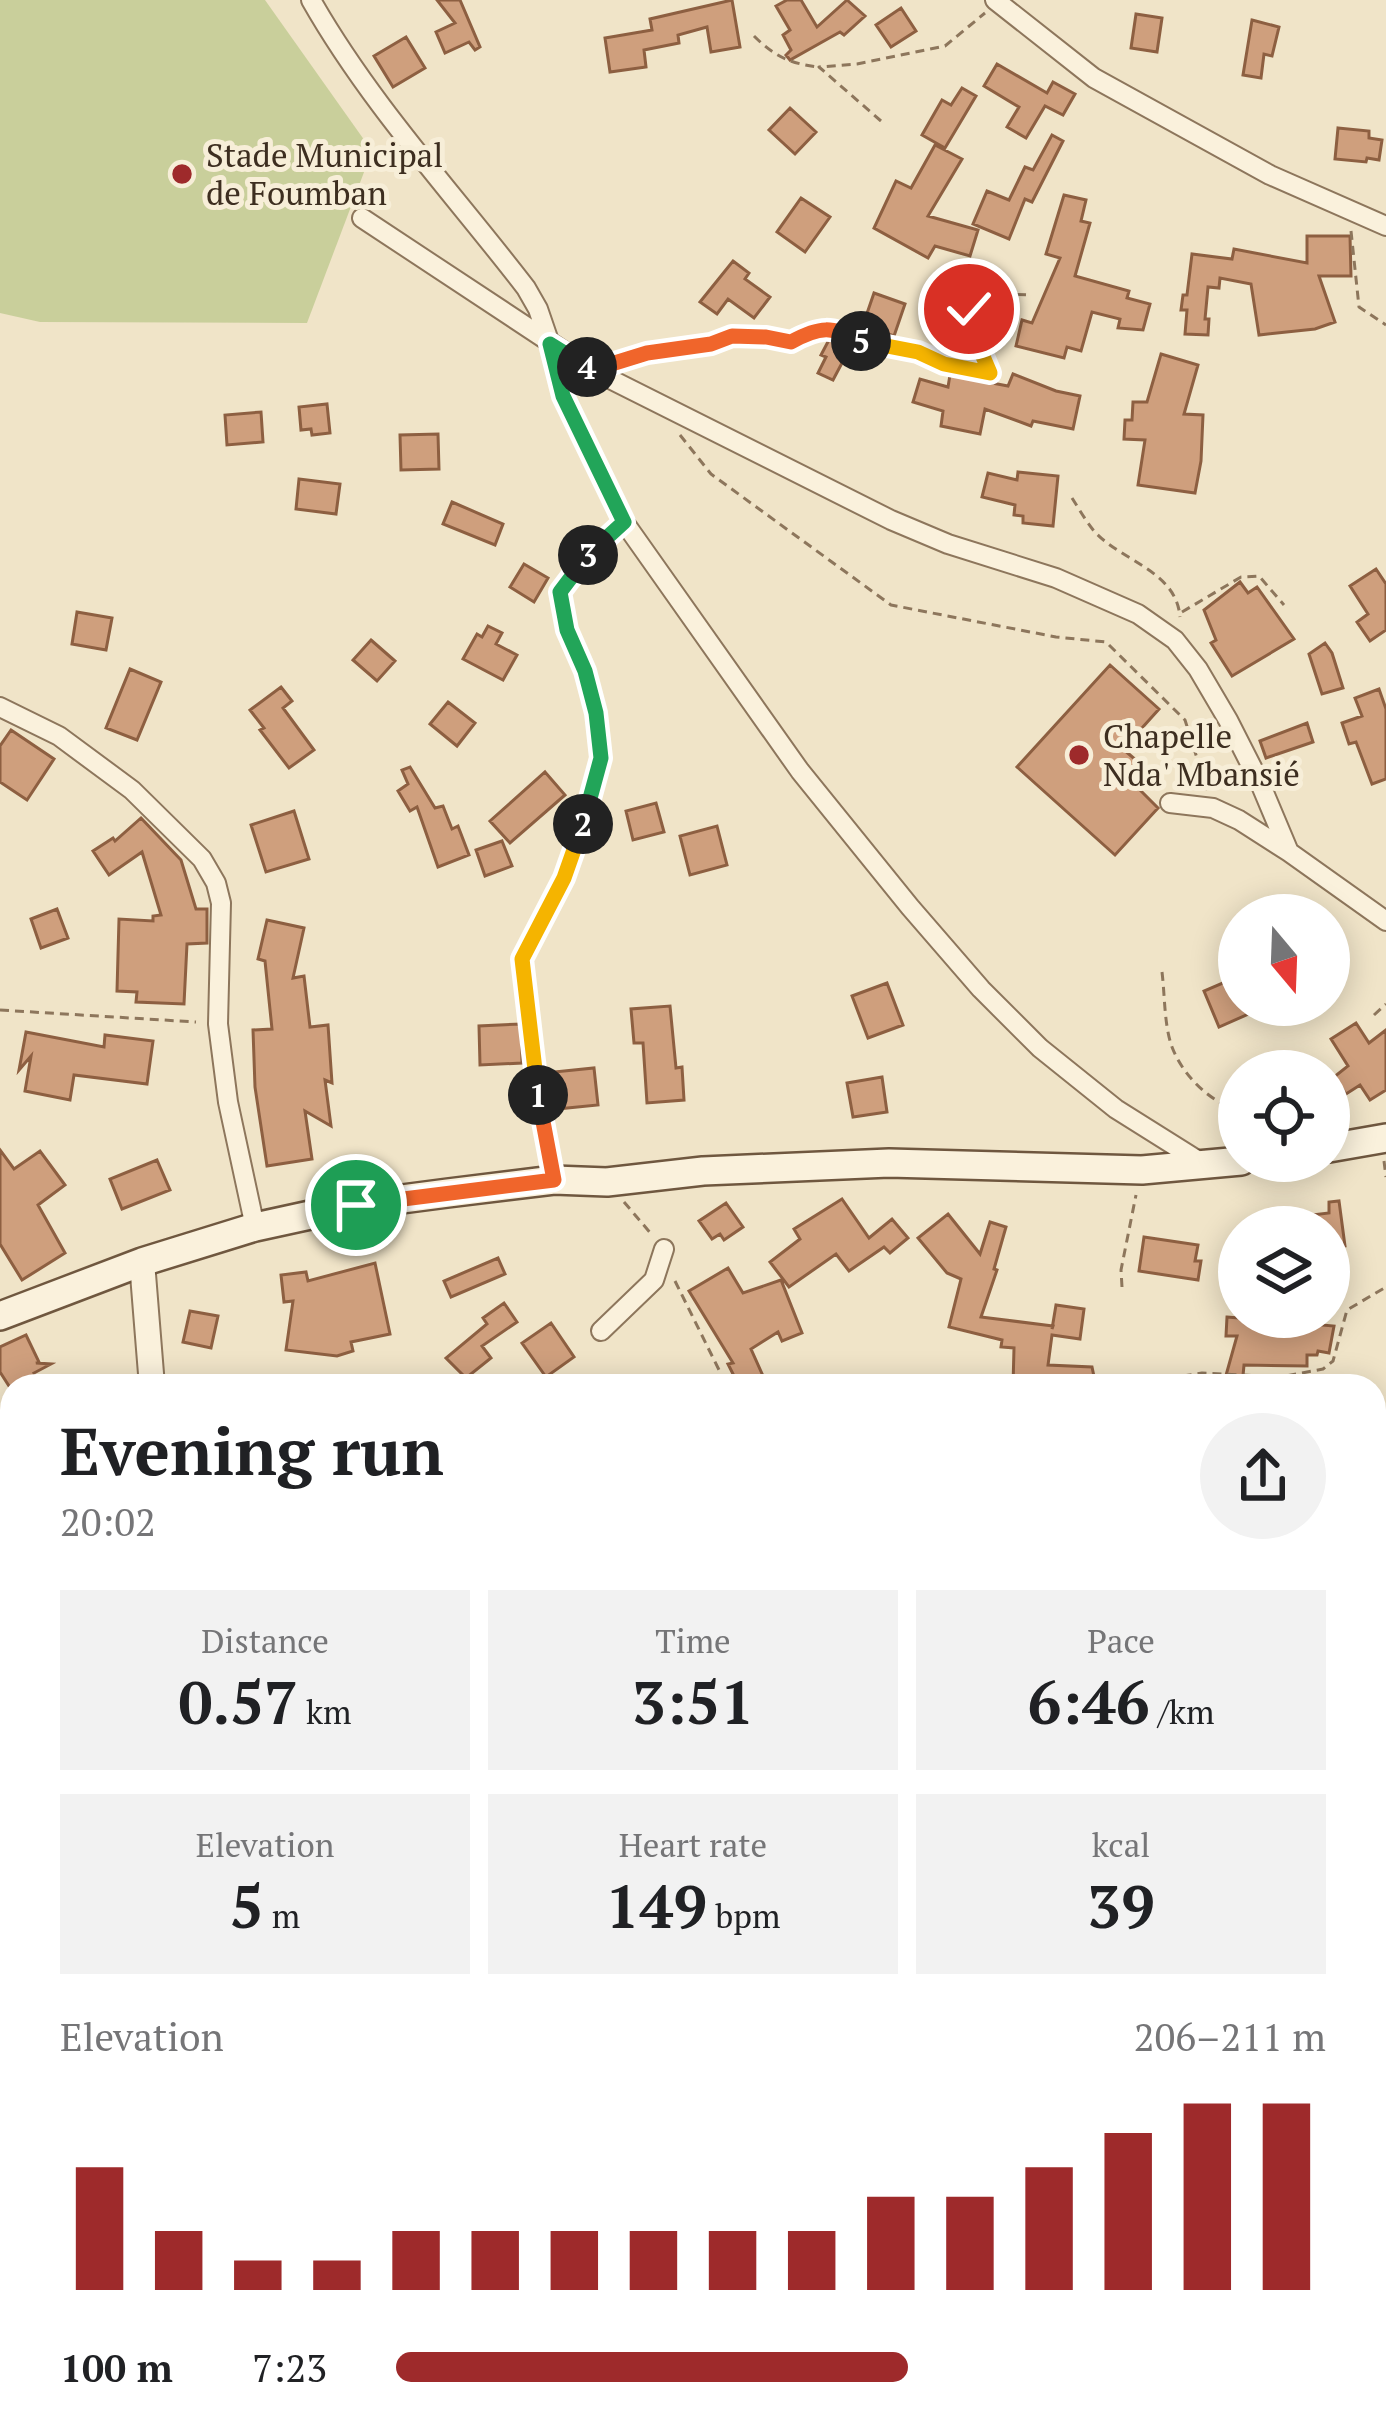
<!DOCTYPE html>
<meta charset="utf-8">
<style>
body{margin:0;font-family:"PT Serif",serif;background:#f2f2f2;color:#202124;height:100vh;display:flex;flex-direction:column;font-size:45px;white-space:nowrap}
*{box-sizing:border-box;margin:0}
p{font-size:39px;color:#757577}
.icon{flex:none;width:66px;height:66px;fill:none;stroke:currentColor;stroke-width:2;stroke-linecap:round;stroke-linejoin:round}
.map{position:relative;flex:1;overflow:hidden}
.details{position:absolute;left:0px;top:1374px;width:1386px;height:1062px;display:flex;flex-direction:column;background:#fff;border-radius:36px 36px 0 0;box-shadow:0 6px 30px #0003}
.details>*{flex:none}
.needle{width:78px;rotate:161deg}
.fabs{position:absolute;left:1218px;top:894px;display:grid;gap:24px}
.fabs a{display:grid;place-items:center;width:132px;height:132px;border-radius:50%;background:#fff;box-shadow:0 6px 30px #0003;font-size:60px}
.pin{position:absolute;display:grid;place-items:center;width:102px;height:102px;color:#fff;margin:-51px;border:6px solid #fff;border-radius:50%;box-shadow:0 3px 12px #0007}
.km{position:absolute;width:60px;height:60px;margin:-30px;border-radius:50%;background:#222;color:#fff;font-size:33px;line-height:60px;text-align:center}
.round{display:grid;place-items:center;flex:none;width:126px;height:126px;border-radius:63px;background:#f2f2f2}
.headline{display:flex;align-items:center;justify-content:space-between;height:204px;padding:0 60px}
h1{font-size:66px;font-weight:700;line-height:90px}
.stats{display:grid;grid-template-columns:repeat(3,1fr);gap:18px;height:204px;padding:12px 60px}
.stats div{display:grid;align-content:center;border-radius:0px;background:#f2f2f2;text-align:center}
.stats b{font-size:60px;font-weight:700}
.stats small{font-size:33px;font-weight:400}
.stats p{font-size:33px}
.chart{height:336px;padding:24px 60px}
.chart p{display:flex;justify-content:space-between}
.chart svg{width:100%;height:216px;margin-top:12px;stroke:#9e2a2b;stroke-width:6}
ul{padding:0 60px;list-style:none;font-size:39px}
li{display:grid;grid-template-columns:192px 144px 1fr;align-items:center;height:90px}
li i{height:30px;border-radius:15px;background:#9e2a2b}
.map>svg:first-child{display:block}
</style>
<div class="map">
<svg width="1386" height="2436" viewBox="0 0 1386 2436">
<rect width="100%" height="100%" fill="#f0e4c8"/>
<path fill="#c9cf9b" d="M0 0H265L372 151 307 323 40 322 0 313Z"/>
<path fill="#cf9f7d" stroke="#8d5f41" stroke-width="3" d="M437 0H460L480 47 475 50 469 42 445 53 436 32 455 23Z
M732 0 740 47 711 52 707 27 678 35 679 43 644 50 646 67 610 72 605 38 652 30 650 19Z
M787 0H801L817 27 847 0 865 16 844 35 840 32 790 60 786 55 791 50 783 35 790 30 776 6Z
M901 8 916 31 891 47 876 25Z
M1136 14 1162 18 1157 52 1131 48Z
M1252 20 1279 27 1272 56 1264 54 1261 78 1243 75Z
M406 37 425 68 393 87 374 56Z
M997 64 1047 93 1053 82 1075 94 1063 115 1045 106 1026 138 1007 127 1019 107 984 86Z
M962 88 976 96 945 148 922 135 942 100 951 105Z
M790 108 816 132 795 154 769 130Z
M1338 128 1369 131V138L1382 140 1379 160 1367 158 1366 162 1335 159Z
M1052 135 1063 141 1032 202 1025 199 1009 239 973 224 987 191 1009 200 1025 167 1033 170Z
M935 145 962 159 928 216 978 230 970 256 935 246 928 258 874 228 896 181 911 188Z
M1064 195 1086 200 1081 221 1090 223 1075 276 1129 291 1127 298 1150 304 1143 330 1118 328 1120 319 1092 312 1081 351 1067 347 1064 358 1016 346 1022 320 1032 323 1060 258 1046 254Z
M801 198 830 217 805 252 777 232Z
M1307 236H1350L1351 276H1319L1335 322 1315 329 1259 335 1251 284 1220 278 1219 288 1208 287 1205 319H1209L1208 335 1185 334 1187 310H1181L1183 295H1187L1192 254 1232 259 1234 249 1307 263Z
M733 261 749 273 745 279 770 297 754 318 728 299 717 314 700 302Z
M874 293 905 304 894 336 863 325Z
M831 336 851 346 833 380 818 373 826 357 821 355Z
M1161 354 1198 365 1184 414 1203 415 1201 461 1195 493 1138 485 1145 440 1124 439 1125 420H1132L1133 402H1147Z
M1013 374 1056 391 1080 396 1073 429 1033 421 1031 426 985 409 980 434 941 426 943 411 913 402 920 379 948 387 950 375 1008 386Z
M327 404 330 433 312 435 311 429 301 430 299 407Z
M261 412 263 442 227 445 225 415Z
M438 434 439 469 401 470 400 435Z
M1018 472 1058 476 1053 526 1023 523V516L1014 515 1015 505 982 497 988 473 1017 480Z
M299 479 340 484 336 514 296 509Z
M452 502 503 524 495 545 443 524Z
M524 564 548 578 534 602 510 587Z
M1376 569 1386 584V630L1370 641 1357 622 1368 614 1350 586Z
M1240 582 1248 593 1257 587 1294 639 1232 676 1211 643 1216 640 1204 610Z
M77 612 112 618 106 650 72 644Z
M488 626 502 633 496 644 517 655 503 680 463 659 477 634 482 637Z
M371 640 395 661 377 681 353 660Z
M1325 643 1332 653 1343 688 1322 694 1309 654Z
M1110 665 1159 709 1123 749 1137 761 1125 775 1158 808 1115 855 1017 767Z
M130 669 161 682 137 740 106 728Z
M281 687 292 701 283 708 314 750 289 768 260 730 264 728 250 710Z
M1379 689 1386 709V779L1372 784 1356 742 1349 744 1342 723 1362 716 1355 698Z
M448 702 475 723 457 746 430 724Z
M1307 723 1313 742 1266 758 1260 741Z
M11 730 54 759 27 800 0 782V746Z
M410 767 435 808 443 806 452 829 458 826 469 855 438 867 417 807 410 811 398 791 408 784 402 770Z
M545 772 565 795 510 843 490 821Z
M656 803 664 832 633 840 626 811Z
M294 811 309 859 266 872 251 825Z
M141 818 181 860 196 909H207V943L187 944 184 1004 136 1002 137 992 117 991 119 919 153 921V916L161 915 142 852 109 875 93 851 113 838 115 841Z
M717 826 727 865 690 875 680 836Z
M502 841 512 866 485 876 476 850Z
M57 909 68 938 41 948 31 919Z
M267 920 304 928 293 978 304 976 310 1027 328 1025 332 1083 325 1080 331 1126 305 1111 312 1159 267 1166 255 1087 253 1030 272 1029 265 961 258 959Z
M1239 976V1005H1269L1219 1027 1204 991Z
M887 983 903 1025 868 1038 852 996Z
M670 1006 676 1068 682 1067 684 1100 647 1103 643 1043H634L631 1009Z
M1356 1023 1369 1043 1386 1030V1090L1370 1100 1360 1085 1346 1094 1334 1077 1348 1066 1331 1039Z
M521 1024 522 1063 480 1065 479 1026Z
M26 1032 104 1047 105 1035 153 1041 147 1084 74 1075 70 1100 25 1091 31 1056 19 1070Z
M594 1068 598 1105 547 1110 544 1073Z
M882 1077 887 1112 853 1117 847 1083Z
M0 1150 14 1169 40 1151 65 1185 38 1205 65 1253 22 1280 0 1244Z
M157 1160 170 1190 122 1209 110 1179Z
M842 1199 869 1238 892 1219 908 1238 890 1253 884 1247 849 1271 836 1254 789 1287 770 1262 800 1239 794 1229Z
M1339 1201 1345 1246 1329 1248V1227H1295V1217L1329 1213V1202Z
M726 1203 743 1227 724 1240 720 1234 712 1239 699 1221Z
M948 1214 980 1254 990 1222 1006 1227 994 1269 997 1270 981 1317 1053 1326 1052 1329 1056 1305 1084 1309 1080 1339 1052 1335 1048 1365 1092 1367 1096 1386H1013L1014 1348 1001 1347 1002 1340 949 1327 961 1279 947 1273 918 1238Z
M1144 1237 1198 1245 1195 1261H1201L1198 1280 1139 1271Z
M498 1258 505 1274 451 1297 444 1281Z
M375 1263 390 1334 351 1342 353 1351 337 1356 286 1350 293 1301 284 1302 281 1275 306 1272 308 1281Z
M728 1268 743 1293 781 1280 802 1333 782 1341 778 1332 751 1349 763 1376 739 1386 728 1364 733 1363 689 1291Z
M504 1303 517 1322 482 1346 491 1358 466 1378 446 1358 487 1324 483 1318Z
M190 1311 218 1316 211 1348 183 1342Z
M1227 1317 1334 1326 1329 1353 1318 1351 1317 1355H1307V1366L1244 1365 1242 1386H1223L1237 1336H1226Z
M551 1323 574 1357 546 1377 522 1343Z
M26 1335 39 1362 36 1363 51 1364 34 1373 41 1386H9L0 1372V1347Z"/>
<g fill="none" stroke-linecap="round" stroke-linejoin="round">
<g stroke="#8d765c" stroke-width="22">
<path id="minor" d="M311 0C370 104 453 193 526 288L538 309 550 344 563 396 624 522 800 771 910 907 981 989 1040 1048 1116 1109 1202 1163
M995 0 1094 78 1270 175 1386 226
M362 218 592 370 891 520 948 544 1056 578 1138 614 1175 640 1198 669 1228 720 1260 783 1289 852 1386 921
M0 707 59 736 132 790 202 859 216 883 221 903 218 1024 228 1102 255 1227
M1170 803 1213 808 1239 820 1289 852
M601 1331 654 1280 664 1249
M0 1725 12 1724
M0 2366 12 2372
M686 2436 698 2424"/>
</g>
<g stroke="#8d765c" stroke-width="28">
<path id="tertiary" d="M142 1262 152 1386
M19 2436 23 2424"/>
</g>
<g stroke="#6f573f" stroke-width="32">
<path id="secondary" d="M1329 1148 1386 1138
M0 1316 142 1262 255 1227 356 1205 448 1193 554 1180 607 1182 703 1171 889 1163 1142 1170 1241 1161"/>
</g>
<path stroke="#8d765c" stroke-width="3" stroke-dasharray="9 6" stroke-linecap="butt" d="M754 36C774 56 789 63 817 67
M881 121 819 67 857 64 945 46 985 13
M1351 231 1359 307 1386 325
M958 286 983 293 1032 295
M617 362 647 353 711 344 732 336 766 337 791 342 812 331 838 329 867 344 918 352 944 364 990 373C982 353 969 301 957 287 955 285 942 277 939 276
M680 435 711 474 891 605 1056 637 1106 642 1185 720 1207 790
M1072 498C1079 509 1086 521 1094 531 1122 562 1176 570 1180 617
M1182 612 1241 577 1259 576 1284 605
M1162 972C1165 996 1164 1025 1172 1047 1183 1076 1210 1102 1239 1111
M0 1010 196 1022
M1374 1015 1386 1004
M549 1155 534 1073 522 959 564 878 586 818 601 758 596 713 585 671 567 630 560 592 589 553 609 535
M1384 1161 1386 1177
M624 1202 653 1236
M675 1281 727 1386
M1122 1287 1121 1270 1136 1195
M1175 1386 1177 1377 1202 1373 1280 1377 1323 1369 1333 1361 1347 1310 1386 1287
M0 2052 12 2045"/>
<use href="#minor" stroke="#faf1dc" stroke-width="18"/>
<use href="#tertiary" stroke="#faf1dc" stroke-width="24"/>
<use href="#secondary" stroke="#faf1dc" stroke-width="27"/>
</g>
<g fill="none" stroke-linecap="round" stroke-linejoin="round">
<g stroke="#fff" stroke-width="24">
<path id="split-1" d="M356 1205 554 1180 538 1095"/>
</g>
<g stroke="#fff" stroke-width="24">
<path id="split-2" d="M538 1095 522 959 564 878 583 824"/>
</g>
<g stroke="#fff" stroke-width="24">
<path id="split-3" d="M583 824 601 758 596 713 585 671 567 630 560 592 588 555"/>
</g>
<g stroke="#fff" stroke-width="24">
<path id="split-4" d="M587 367 550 344 563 396 624 522 588 555"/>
</g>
<g stroke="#fff" stroke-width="24">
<path id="split-5" d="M587 367 592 370 647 353 711 344 732 336 766 337 791 342C820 326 832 326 861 341"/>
</g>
<g stroke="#fff" stroke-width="24">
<path id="split-6" d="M861 341 918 352 944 364 990 373 976 340 969 309"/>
</g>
<use href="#split-1" stroke="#f0652b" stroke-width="15"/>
<use href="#split-2" stroke="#f5b400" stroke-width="15"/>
<use href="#split-3" stroke="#22a559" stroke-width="15"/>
<use href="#split-4" stroke="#22a559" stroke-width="15"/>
<use href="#split-5" stroke="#f0652b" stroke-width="15"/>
<use href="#split-6" stroke="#f5b400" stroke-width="15"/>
</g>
<g fill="#9e2a2b" stroke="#f7eed8" stroke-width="4.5">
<circle cx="182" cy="174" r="12"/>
<circle cx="1079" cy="755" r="12"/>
</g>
<g text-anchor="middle" stroke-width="10" stroke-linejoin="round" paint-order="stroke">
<g font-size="33" fill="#3d2e20" stroke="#f7eed8" text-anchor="start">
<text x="206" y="167">Stade Municipal<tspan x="206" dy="38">de Foumban</tspan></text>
<text x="1103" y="748">Chapelle<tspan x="1103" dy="38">Nda' Mbansié</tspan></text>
</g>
</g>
</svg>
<div class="fabs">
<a><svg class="needle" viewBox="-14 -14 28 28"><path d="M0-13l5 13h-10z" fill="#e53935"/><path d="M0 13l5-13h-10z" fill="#757577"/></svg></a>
<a><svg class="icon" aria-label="locate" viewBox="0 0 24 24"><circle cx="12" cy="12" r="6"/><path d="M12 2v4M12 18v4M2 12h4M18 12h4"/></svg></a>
<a><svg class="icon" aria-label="layers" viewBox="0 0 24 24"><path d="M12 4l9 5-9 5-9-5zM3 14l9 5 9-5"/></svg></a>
</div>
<div class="pin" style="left:356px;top:1205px;background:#1e9e55"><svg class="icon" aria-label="arrive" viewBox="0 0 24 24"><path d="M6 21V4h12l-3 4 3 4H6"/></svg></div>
<div class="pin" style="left:969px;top:309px;background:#d93025"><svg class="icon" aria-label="check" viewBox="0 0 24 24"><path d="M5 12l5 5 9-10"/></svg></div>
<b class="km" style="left:538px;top:1095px">1</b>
<b class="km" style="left:583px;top:824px">2</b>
<b class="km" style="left:588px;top:555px">3</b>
<b class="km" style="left:587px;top:367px">4</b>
<b class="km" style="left:861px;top:341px">5</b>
<section class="details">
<div class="headline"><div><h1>Evening run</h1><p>20:02</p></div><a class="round"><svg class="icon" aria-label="share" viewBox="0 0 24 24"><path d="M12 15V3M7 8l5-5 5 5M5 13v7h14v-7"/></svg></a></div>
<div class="stats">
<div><p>Distance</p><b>0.57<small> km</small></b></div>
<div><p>Time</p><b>3:51</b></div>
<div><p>Pace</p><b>6:46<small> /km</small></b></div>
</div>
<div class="stats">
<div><p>Elevation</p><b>5<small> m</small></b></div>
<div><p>Heart rate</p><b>149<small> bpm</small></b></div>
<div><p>kcal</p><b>39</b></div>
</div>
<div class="chart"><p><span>Elevation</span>206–211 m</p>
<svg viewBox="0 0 160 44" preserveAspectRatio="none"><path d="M5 44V19M15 44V32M25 44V38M35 44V38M45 44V32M55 44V32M65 44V32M75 44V32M85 44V32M95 44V32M105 44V25M115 44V25M125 44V19M135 44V12M145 44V6M155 44V6"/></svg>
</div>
<ul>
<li><b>100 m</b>7:23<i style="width:55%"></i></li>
</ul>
</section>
</div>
